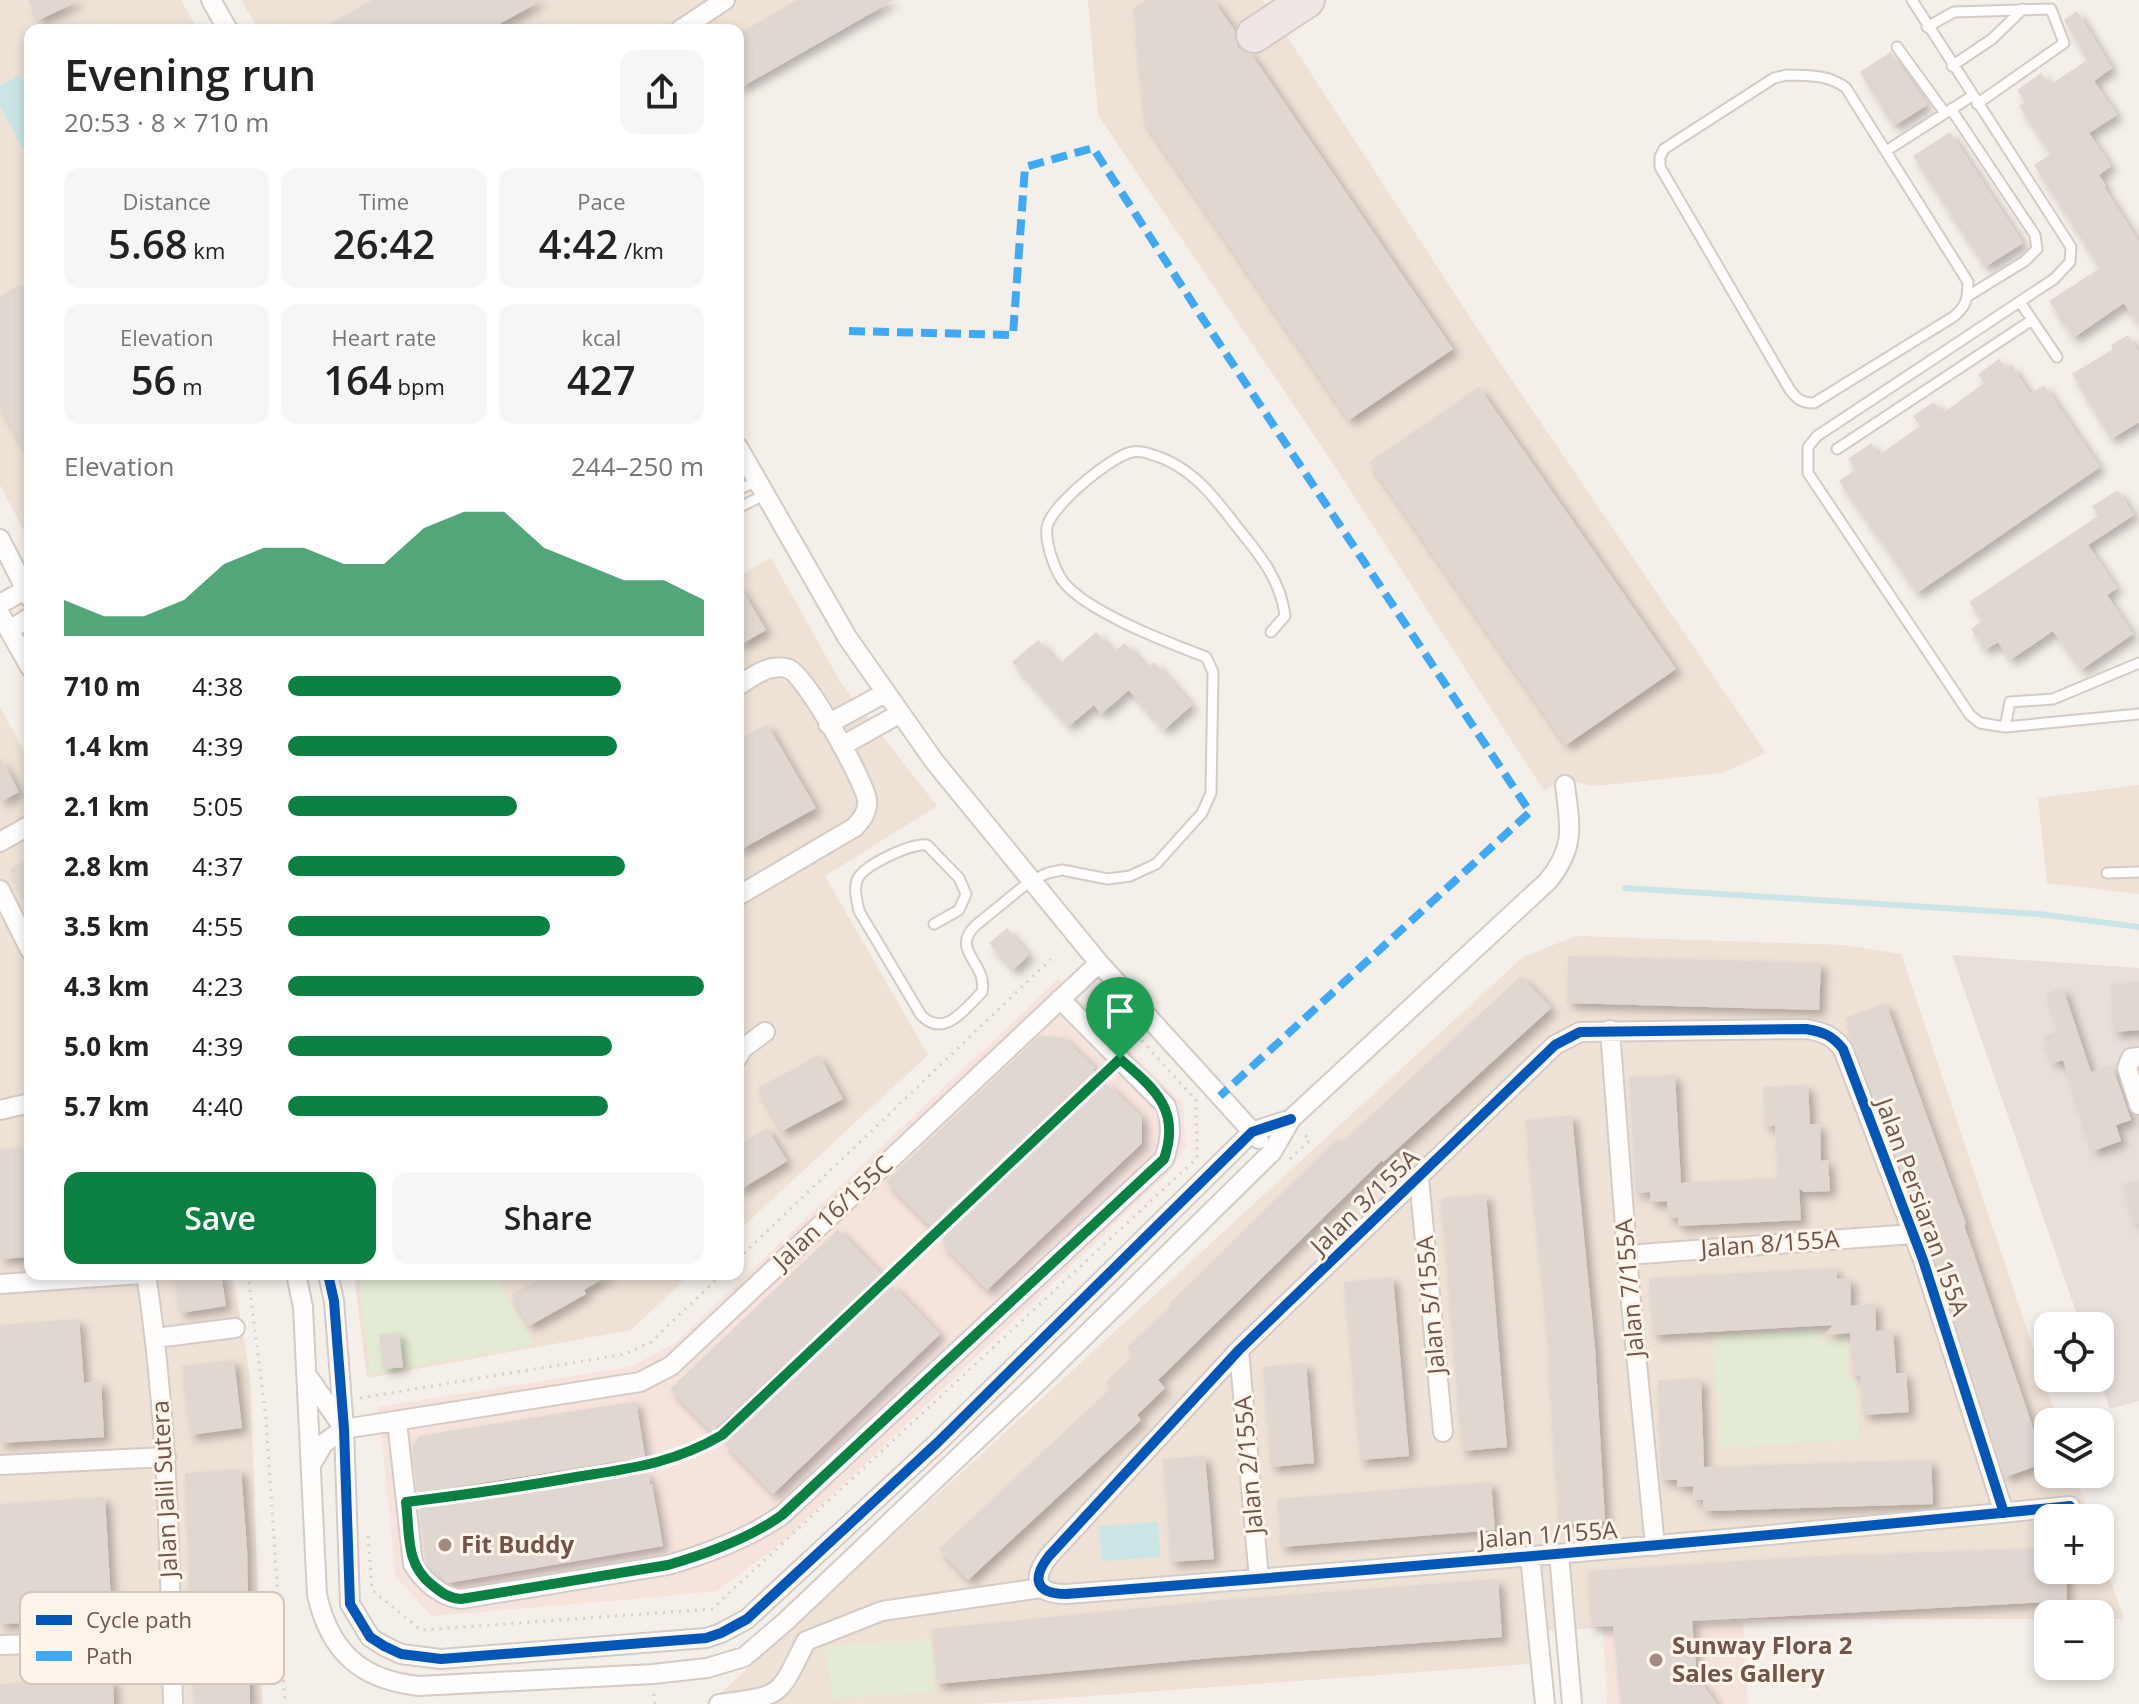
<!DOCTYPE html>
<meta charset="utf-8">
<style>
body{margin:0;font-family:"Open Sans",sans-serif;background:#f6f6f6;color:#222;height:100vh;display:flex;flex-direction:column;font-size:30px;white-space:nowrap}
*{box-sizing:border-box;margin:0}
p{font-size:26px;color:#767676}
.icon{flex:none;width:44px;height:44px;fill:none;stroke:currentColor;stroke-width:2;stroke-linecap:round;stroke-linejoin:round}
.map{position:relative;flex:1;overflow:hidden}
.panel{position:absolute;left:24px;top:24px;width:720px;height:1256px;display:flex;flex-direction:column;background:#fff;border-radius:16px;box-shadow:0 4px 12px #0003}
.panel>*{flex:none}
.controls{position:absolute;left:2034px;top:1312px;display:grid;gap:16px}
.controls a{display:grid;place-items:center;width:80px;height:80px;border-radius:16px;background:#fff;box-shadow:0 4px 12px #0003;font-size:40px}
.pin{position:absolute;display:grid;place-items:center;width:68px;height:68px;color:#fff;margin:-82px -34px;border-radius:50% 50% 50% 0;rotate:-45deg;box-shadow:0 0 8px #0007}
.pin .icon{rotate:45deg}
.round{display:grid;place-items:center;flex:none;width:84px;height:84px;border-radius:16px;background:#f6f6f6}
.headline{display:flex;align-items:center;justify-content:space-between;height:136px;padding:0 40px}
h1{font-size:44px;font-weight:600;line-height:60px}
.metrics{display:grid;grid-template-columns:repeat(3,1fr);gap:12px;height:136px;padding:8px 40px}
.metrics div{display:grid;align-content:center;border-radius:16px;background:#f6f6f6;text-align:center}
.metrics b{font-size:40px;font-weight:600}
.metrics small{font-size:22px;font-weight:400}
.metrics p{font-size:22px}
.chart{height:224px;padding:16px 40px}
.chart p{display:flex;justify-content:space-between}
.chart svg{width:100%;height:144px;margin-top:8px;fill:#0b8043;opacity:.7}
.cta{display:flex;gap:16px;margin-top:auto;padding:16px 40px}
.cta a{flex:1;height:92px;border-radius:16px;background:#0b8043;color:#fff;font-size:32px;font-weight:600;line-height:92px;text-align:center}
.cta a+a{background:#f6f6f6;color:#222}
ul{padding:0 40px;list-style:none;font-size:26px}
li{display:grid;grid-template-columns:128px 96px 1fr;align-items:center;height:60px}
li i{height:20px;border-radius:10px;background:#0b8043}
.map>svg:first-child{display:block}
</style>
<div class="map">
<svg width="2139" height="1704" viewBox="0 0 2139 1704">
<defs>
<filter id="shadow"><feDropShadow dx="5.5" dy="5.5" stdDeviation="4" flood-color="#0004"/></filter>
</defs>
<rect width="100%" height="100%" fill="#f5efe9"/>
<path fill="#eee1d6" d="M0 0H181L198 30H30V542L0 485Z
M241 0H884L738 78V30H259Z
M1088 0H1263L1494 354 1766 753 1722 773 1596 786 1563 780 1544 791 1330 459 1098 115Z
M771 558 841 683 937 806 825 876 928 1055 738 1231V577Z
M0 707 30 762V1274H233L250 1377 262 1704H0Z
M2139 785V894L2047 883 2038 798Z
M1576 936 1844 945 1901 954 2058 1422H2048V1474H2075L2090 1518H2048V1570H2100V1549L2124 1619H2100V1614H2048V1619H1743L1529 1632 1530 1664 980 1704H709L1523 957Z
M354 1274H691L631 1330 367 1378Z"/>
<path fill="#f5e3dc" d="M1058 979 1183 1104 1186 1146 1171 1170 783 1542 717 1591 657 1597 432 1616 396 1578 378 1407 630 1367 674 1344Z
M1743 1621 1748 1704H1607L1603 1630Z"/>
<path fill="#e8dfd9" d="M1952 955 2139 968V1401L2110 1409 2099 1378 2100 1326H2081Z"/>
<path fill="#e3ebd4" d="M359 1274H494L533 1344 370 1375Z
M1819 1330 1820 1340 1846 1338 1848 1380H1856L1859 1439 1720 1448 1713 1336Z
M931 1639 935 1691 832 1699 825 1646Z"/>
<path fill="#cae5e5" d="M20 75 30 96V158L28 159 0 106V86Z
M1158 1522 1160 1557 1102 1561 1099 1526Z"/>
<g fill="none" stroke-linecap="round" stroke-linejoin="round">
<path stroke="#cae5e5" stroke-width="6" d="M1625 888 2039 914 2139 927"/>
</g>
<path fill="#e1d7d1" filter="url(#shadow)" d="M28 0H80L39 20Z
M372 0H542L489 30H319Z
M797 0H894L738 89V34Z
M1147 0H1213L1235 31 1238 47 1251 54 1453 349 1349 420 1144 121 1133 9Z
M2077 11 2112 68 2094 81 2117 115 2089 133 2111 166 2099 175 2106 186 2104 187 2139 242V326L2124 303 2073 338 2049 301 2100 268 2034 165 2051 154 2019 106 2025 102 2017 90 2041 73 2050 85 2087 60 2064 20Z
M1891 52 1927 105 1894 126 1860 72Z
M1950 132 2023 243 1985 267 1913 156Z
M20 285 30 303V460L0 405V296Z
M2128 335 2139 353V422L2111 439 2072 374 2113 349 2111 345Z
M1999 359 2006 369 2012 365 2030 394 2044 385 2100 467 1917 593 1839 481 1855 470 1848 459 1871 443 1879 455 1920 426 1913 416 1934 402 1943 413 1984 383 1978 374Z
M1479 387 1676 669 1566 745 1369 462Z
M2118 490 2134 515 2088 545 2117 588 2107 595 2133 634 2081 670 2053 631 2010 660 1998 642 1985 650 1971 629 1982 621 1969 602 2098 516 2092 506Z
M738 583 766 630 738 646Z
M1096 632 1114 652 1125 643 1147 668 1154 662 1192 705 1164 730 1129 690 1101 714 1094 705 1069 726 1012 662 1038 640 1059 664Z
M767 724 816 808 738 851V741Z
M0 757 19 792 0 802Z
M30 858V906L10 869Z
M1007 928 1029 955 1013 970 989 943Z
M1568 956 1821 963 1819 1010 1567 1003Z
M1521 976 1551 1008 1383 1162 1382 1160 1158 1380 1165 1388 1137 1415 1141 1420 968 1580 939 1549 1111 1388 1106 1382 1134 1355 1127 1347 1171 1306 1169 1304 1295 1180 1337 1139 1341 1143Z
M2139 982V1030L2114 1032 2110 984Z
M2063 988 2091 1072 2112 1065 2131 1120 2116 1125 2121 1141 2093 1151 2063 1060 2053 1063 2043 1036 2059 1031 2046 993Z
M1886 1003 1966 1224 1964 1225 2045 1463 2005 1477 1934 1256 1845 1018Z
M1039 1036 1062 1037 1095 1068 1093 1070 1095 1072 931 1227 886 1181Z
M819 1055 843 1099 782 1131 758 1088Z
M1675 1075 1681 1183 1778 1178 1775 1126H1765L1763 1087 1808 1085 1810 1124H1820L1821 1161 1828 1160 1830 1191 1804 1192 1799 1188 1801 1220 1678 1226V1218H1668L1667 1201 1650 1202V1192L1636 1193 1629 1077Z
M1106 1083 1142 1117V1143L987 1290 942 1243 945 1241 942 1238Z
M1572 1115 1595 1348 1605 1521 1559 1525 1548 1365H1550L1525 1120Z
M767 1128 787 1161 738 1191V1145Z
M30 1147V1257L0 1259V1149Z
M2139 1180V1223L2135 1224 2123 1184Z
M1486 1194 1507 1447 1462 1451 1441 1198Z
M838 1229 881 1274 712 1432 670 1389Z
M1836 1268 1837 1279 1850 1278 1851 1306 1875 1303 1876 1331 1893 1330 1896 1373H1906L1909 1412 1863 1415 1860 1376H1853L1850 1333 1825 1335 1833 1325 1653 1335 1649 1278Z
M174 1274H221L226 1306 180 1313Z
M548 1274H610L584 1290 586 1294 529 1326 511 1295Z
M1393 1277 1409 1456 1360 1460 1344 1282Z
M892 1285 940 1334 773 1494 724 1443Z
M79 1319 84 1383 101 1381 104 1437 0 1443V1325Z
M399 1332 403 1367 383 1369 379 1334Z
M234 1360 242 1428 190 1435 182 1366Z
M1306 1363 1314 1463 1271 1467 1263 1367Z
M1701 1379 1704 1467 1931 1460 1933 1504 1703 1511V1500H1693V1486L1677 1487V1480H1661L1658 1380Z
M636 1401 645 1457 417 1493 412 1447 419 1436Z
M1205 1456 1214 1559 1171 1562 1163 1459Z
M241 1469 247 1549 250 1704H194L185 1473Z
M648 1472 650 1485 652 1484 663 1546 448 1583 436 1573 425 1560 419 1508Z
M1491 1482 1495 1530 1281 1547 1277 1499Z
M105 1497 112 1619 0 1624V1504Z
M2048 1548V1570H2066L2067 1601 1692 1621 1697 1677 1717 1704H1621L1613 1626 1591 1627 1588 1571 1820 1556Z
M1498 1579 1502 1637 1211 1658 937 1684 932 1629 1224 1600Z
M113 1679 114 1704H0V1684Z"/>
<g fill="none" stroke-linecap="round" stroke-linejoin="round">
<g stroke="#d4cbc6" stroke-width="13">
<path id="lane" d="M1912 0 2071 247 2070 262 2054 279 1817 436 1808 447V473L1970 715 1980 723 2005 727 2139 714
M1927 27 1954 12 2051 9 2064 43 1977 104
M1897 47 1945 113
M1952 66 1992 39 2023 9
M1787 75C1809 76 1828 74 1846 88L1968 282C1968 299 1966 307 1953 317L1814 403C1802 403 1797 399 1790 390L1660 167V157L1664 149 1774 78Z
M1951 109 2035 235 2037 249 2025 261 1968 296
M1886 151 1972 96
M2020 302 2057 357
M1837 449 2032 320
M738 490 757 481
M738 508 764 495
M2005 727 2010 702 2053 699 2139 663
M2107 873 2139 872
M934 924 959 910 966 894 959 878 927 845C912 843 866 864 858 878 853 888 857 900 859 911L921 1015C944 1039 965 1009 982 992 988 963 950 951 975 926L1030 881 1048 873 1062 870 1108 879 1130 876 1156 864 1202 813 1211 793 1213 672 1206 657C1169 643 1084 611 1062 580 1054 568 1045 542 1047 527 1051 506 1111 456 1132 452 1136 451 1146 452 1150 454 1190 465 1213 495 1237 527 1259 554 1281 580 1285 616L1271 632
M406 1502C463 1495 520 1487 576 1477 632 1468 672 1464 722 1435L1120 1059"/>
</g>
<g stroke="#d4cbc6" stroke-width="22">
<path id="street" d="M211 0 228 30
M680 30 725 0
M738 447 847 637 934 761 1099 963 1259 1139
M0 539 30 598
M0 604 30 587
M0 614 30 667
M10 630 30 617
M738 686C752 677 771 662 789 669 806 676 864 780 867 800 868 812 862 819 855 827L738 896
M828 724 885 693
M842 746 899 714
M0 842 30 825
M0 890 30 950
M1610 1030 1630 1292 1655 1546
M738 1057 742 1049 765 1032
M2139 1057 2131 1058 2127 1068 2139 1105
M0 1110 30 1103
M1419 1178 1443 1432
M1627 1255 1912 1234
M146 1274C168 1417 170 1560 173 1704
M296 1274 303 1307 317 1595C330 1652 361 1680 419 1686L653 1674 707 1668 744 1657 785 1622 1039 1381 1272 1152 1291 1119 1548 881C1576 847 1570 825 1565 785
M328 1274 334 1301 344 1429 350 1604 370 1637 384 1646 401 1654 441 1659 706 1638 721 1633 747 1619 937 1443 1252 1132 1291 1119
M0 1284 141 1274
M156 1338 235 1328
M1239 1350 1259 1579
M309 1378 344 1429
M397 1421 413 1564C423 1581 441 1597 461 1599L668 1565C706 1554 749 1538 782 1515L1164 1159C1171 1139 1172 1126 1166 1106L1060 999
M312 1463 324 1443 344 1429 640 1382 671 1366 1099 963
M0 1465 166 1457
M2004 1513 1923 1260 1843 1049C1832 1035 1823 1032 1806 1029L1580 1032 1555 1045 1239 1350 1049 1556C1031 1579 1036 1594 1066 1594 1401 1568 1735 1540 2070 1506
M1559 1554 1572 1704
M1530 1556 1545 1704
M0 1645 172 1640
M719 1704C783 1695 777 1699 806 1641L882 1611 1041 1588"/>
</g>
<g stroke="#d4cac5" stroke-width="38">
<path id="highway" d="M1254 35 1307 0"/>
</g>
<path stroke="#d7ceca" stroke-width="3" stroke-dasharray="2 6" stroke-linecap="butt" d="M1290 1159 1310 1140 1304 1134
M738 1259 1051 959
M248 1274 266 1419 285 1704
M360 1398 625 1354 651 1342 722 1274
M368 1536 372 1590 421 1630 712 1609 1197 1158 1196 1100 1097 992
M654 1694 655 1704"/>
<use href="#lane" stroke="#fefdfc" stroke-width="9"/>
<use href="#street" stroke="#fefdfc" stroke-width="18"/>
<use href="#highway" stroke="#f0e6e3" stroke-width="34"/>
<path stroke="#3fa9f5" stroke-width="8" stroke-dasharray="16 8" stroke-linecap="butt" d="M849 331 1013 335 1025 167 1093 148 1201 316 1530 812 1220 1096"/>
<g stroke="#fef4e9" stroke-width="15">
<path id="cycleway" d="M328 1274 334 1301 344 1429 350 1604 370 1637 384 1646 401 1654 441 1659 706 1638 721 1633 747 1619 937 1443 1252 1132 1291 1119
M2004 1513 1923 1260 1843 1049C1832 1035 1823 1032 1806 1029L1580 1032 1555 1045 1239 1350 1049 1556C1031 1579 1036 1594 1066 1594 1401 1568 1735 1540 2070 1506"/>
</g>
<use href="#cycleway" stroke="#0057b8" stroke-width="10"/>
</g>
<g fill="none" stroke-linecap="round" stroke-linejoin="round">
<g stroke="#fff" stroke-width="16">
<path id="route" d="M1120 1059C1155 1089 1181 1110 1164 1159L782 1515C750 1538 706 1554 668 1565L461 1599C448 1598 442 1593 432 1585 405 1564 410 1534 406 1502 463 1495 520 1487 576 1477 632 1468 672 1464 722 1435Z"/>
</g>
<use href="#route" stroke="#0b8043" stroke-width="10"/>
</g>
<g fill="#a08a82" stroke="#fef4e9" stroke-width="3">
<circle cx="445" cy="1545" r="8"/>
<circle cx="1656" cy="1660" r="8"/>
</g>
<g text-anchor="middle" stroke-width="6" stroke-linejoin="round" paint-order="stroke">
<g font-size="24" fill="#72544a" stroke="#fef4e9">
<text transform="translate(1365 1202) rotate(-44)" y="8">Jalan 3/155A</text>
<text transform="translate(1922 1207) rotate(70)" y="8">Jalan Persiaran 155A</text>
<text transform="translate(833 1213) rotate(-43)" y="8">Jalan 16/155C</text>
<text transform="translate(1770 1244) rotate(-4)" y="8">Jalan 8/155A</text>
<text transform="translate(1630 1288) rotate(-95)" y="8">Jalan 7/155A</text>
<text transform="translate(1431 1305) rotate(-95)" y="8">Jalan 5/155A</text>
<text transform="translate(1249 1465) rotate(-95)" y="8">Jalan 2/155A</text>
<text transform="translate(165 1489) rotate(-93)" y="8">Jalan Jalil Sutera</text>
<text transform="translate(1548 1535) rotate(-4)" y="8">Jalan 1/155A</text>
</g>
<g font-size="24" font-weight="bold" fill="#72544a" stroke="#fef4e9" text-anchor="start">
<text x="461" y="1553">Fit Buddy</text>
<text x="1672" y="1654">Sunway Flora 2<tspan x="1672" dy="28">Sales Gallery</tspan></text>
</g>
</g>
<rect x="20" y="1592" width="264" height="92" rx="12" fill="#fef4e9" stroke="#d4c4b9" stroke-width="2"/>
<rect x="36" y="1615" width="36" height="10" fill="#0057b8"/>
<rect x="36" y="1651" width="36" height="10" fill="#3fa9f5"/>
<g font-size="22" fill="#72544a">
<text x="86" y="1628">Cycle path</text>
<text x="86" y="1664">Path</text>
</g>
</svg>
<div class="controls">
<a><svg class="icon" aria-label="locate" viewBox="0 0 24 24"><circle cx="12" cy="12" r="6"/><path d="M12 2v4M12 18v4M2 12h4M18 12h4"/></svg></a>
<a><svg class="icon" aria-label="layers" viewBox="0 0 24 24"><path d="M12 4l9 5-9 5-9-5zM3 14l9 5 9-5"/></svg></a>
<a>+</a>
<a>−</a>
</div>
<div class="pin" style="left:1120px;top:1059px;background:#1e9e55"><svg class="icon" aria-label="arrive" viewBox="0 0 24 24"><path d="M6 21V4h12l-3 4 3 4H6"/></svg></div>
<section class="panel">
<div class="headline"><div><h1>Evening run</h1><p>20:53 · 8 × 710 m</p></div><a class="round"><svg class="icon" aria-label="share" viewBox="0 0 24 24"><path d="M12 15V3M7 8l5-5 5 5M5 13v7h14v-7"/></svg></a></div>
<div class="metrics">
<div><p>Distance</p><b>5.68<small> km</small></b></div>
<div><p>Time</p><b>26:42</b></div>
<div><p>Pace</p><b>4:42<small> /km</small></b></div>
</div>
<div class="metrics">
<div><p>Elevation</p><b>56<small> m</small></b></div>
<div><p>Heart rate</p><b>164<small> bpm</small></b></div>
<div><p>kcal</p><b>427</b></div>
</div>
<div class="chart"><p><span>Elevation</span>244–250 m</p>
<svg viewBox="0 0 160 44" preserveAspectRatio="none"><path d="M0 44V33L10 38L20 38L30 33L40 22L50 17L60 17L70 22L80 22L90 11L100 6L110 6L120 17L130 22L140 27L150 27L160 33V44z"/></svg>
</div>
<ul>
<li><b>710 m</b>4:38<i style="width:80%"></i></li>
<li><b>1.4 km</b>4:39<i style="width:79%"></i></li>
<li><b>2.1 km</b>5:05<i style="width:55%"></i></li>
<li><b>2.8 km</b>4:37<i style="width:81%"></i></li>
<li><b>3.5 km</b>4:55<i style="width:63%"></i></li>
<li><b>4.3 km</b>4:23<i style="width:100%"></i></li>
<li><b>5.0 km</b>4:39<i style="width:78%"></i></li>
<li><b>5.7 km</b>4:40<i style="width:77%"></i></li>
</ul>
<div class="cta"><a>Save</a><a>Share</a></div>
</section>
</div>
